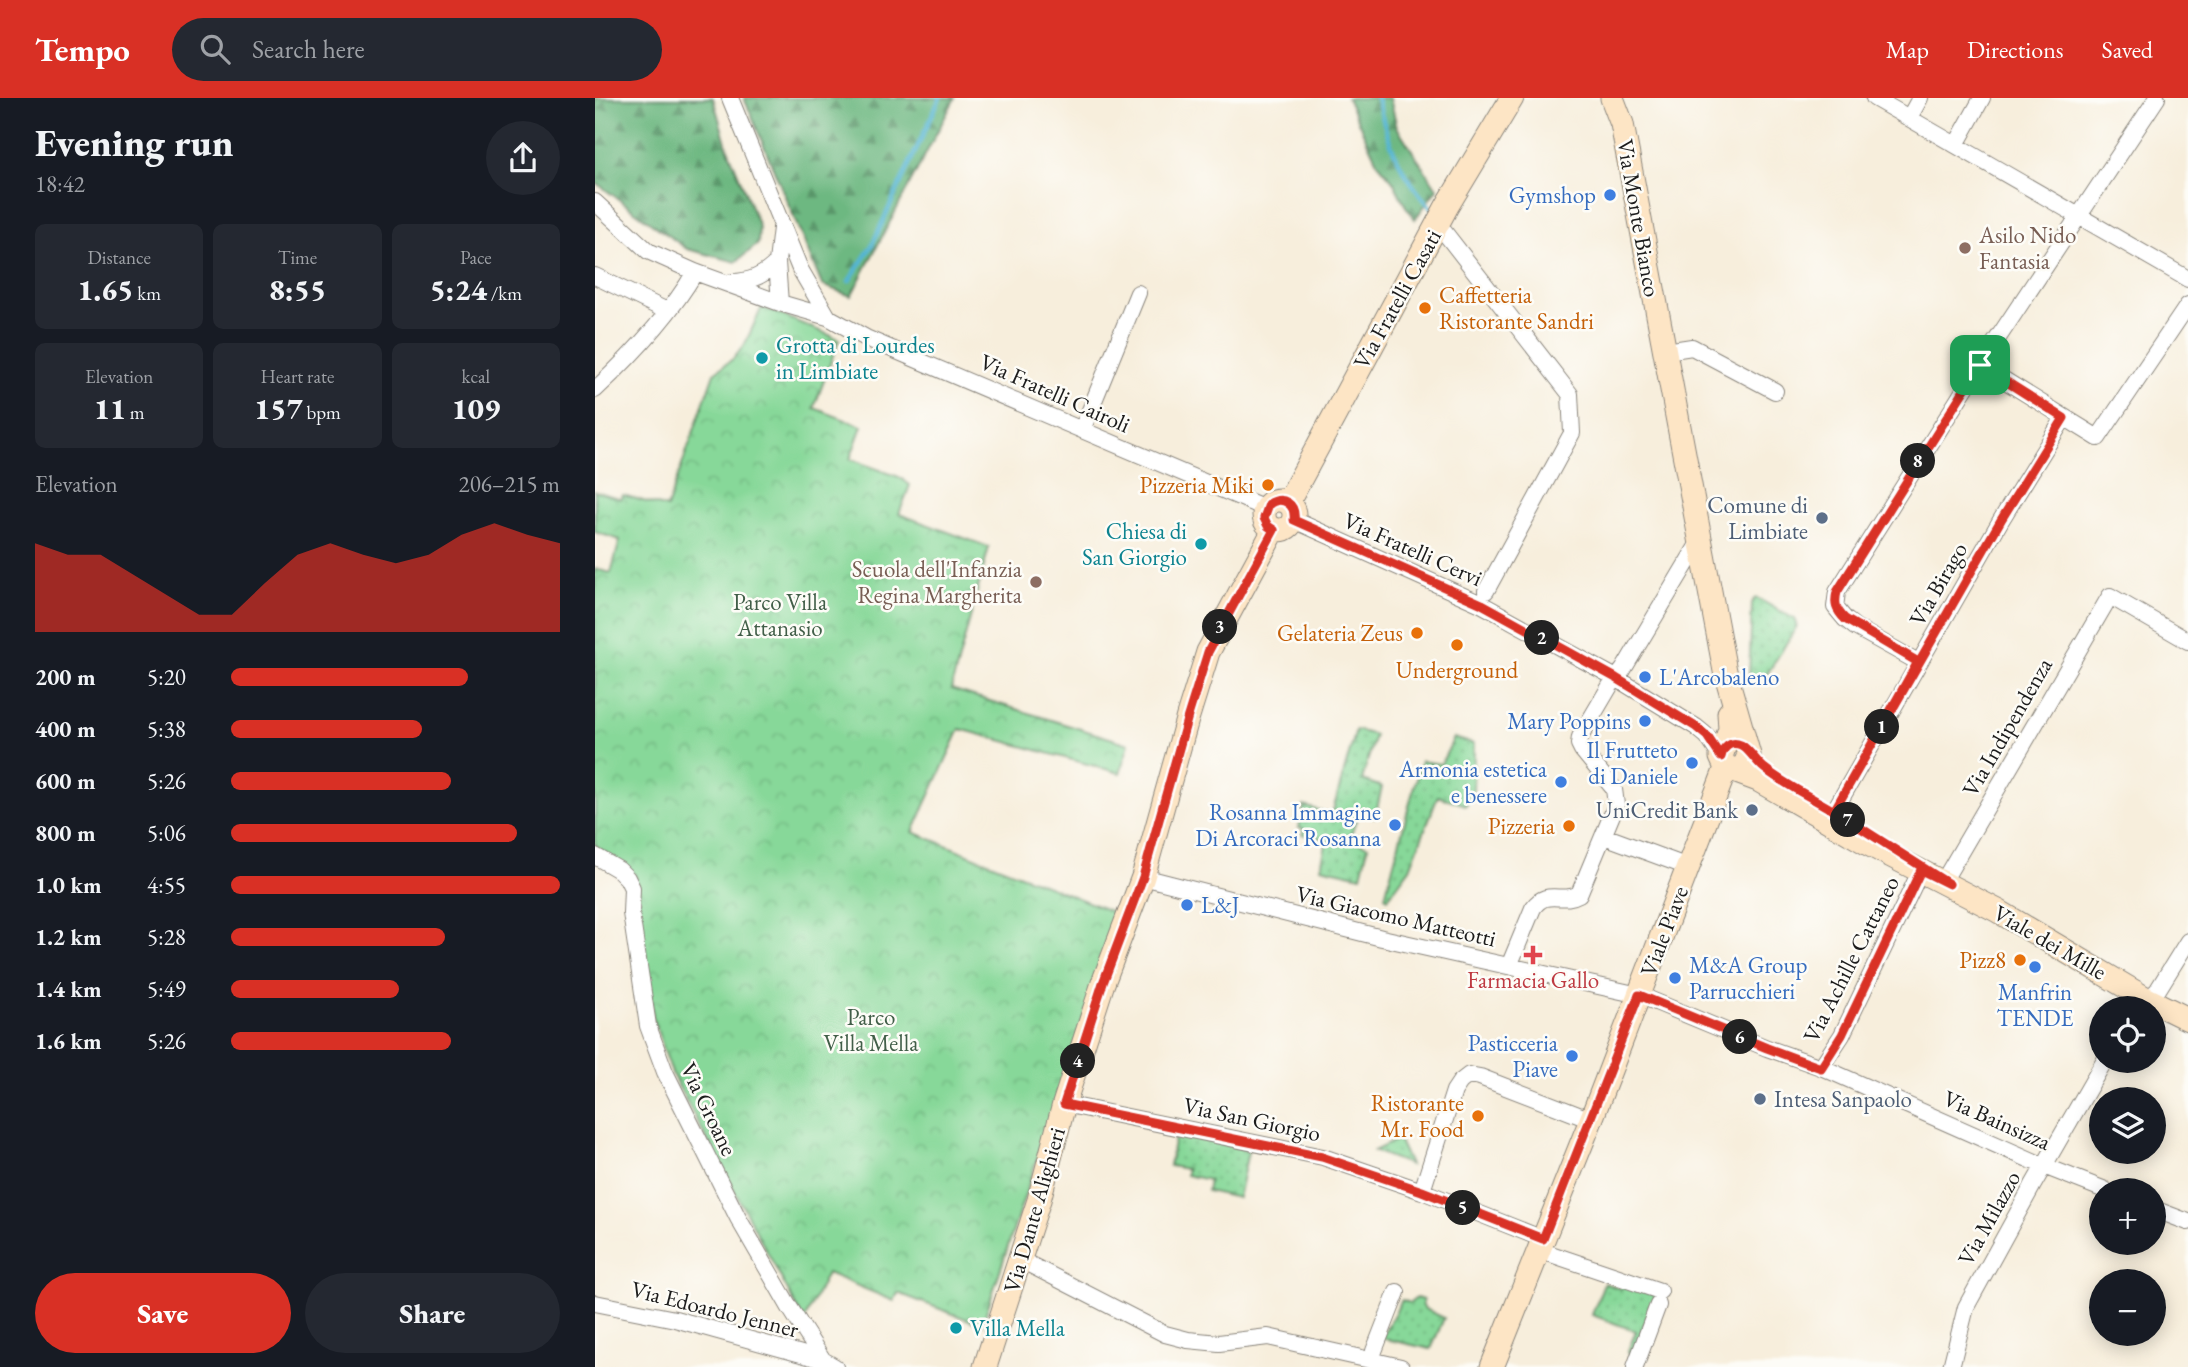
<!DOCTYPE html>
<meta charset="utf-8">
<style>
body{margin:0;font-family:"EB Garamond",serif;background:#242831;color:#f1f3f6;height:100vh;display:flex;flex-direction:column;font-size:26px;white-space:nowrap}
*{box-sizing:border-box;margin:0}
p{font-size:23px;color:#9ea1a6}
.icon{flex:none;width:38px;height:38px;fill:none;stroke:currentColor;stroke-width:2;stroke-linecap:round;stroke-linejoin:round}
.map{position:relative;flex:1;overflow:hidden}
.side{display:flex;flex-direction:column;background:#171b24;width:595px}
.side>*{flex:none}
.fabs{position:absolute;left:1494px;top:898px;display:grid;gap:14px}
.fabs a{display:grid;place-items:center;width:77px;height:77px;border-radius:50%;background:#171b24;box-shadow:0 4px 18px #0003;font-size:35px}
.pin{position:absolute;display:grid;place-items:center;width:60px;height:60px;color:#fff;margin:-30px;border-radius:14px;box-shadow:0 4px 10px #0006}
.km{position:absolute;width:35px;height:35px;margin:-18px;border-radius:50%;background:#222;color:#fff;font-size:19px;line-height:35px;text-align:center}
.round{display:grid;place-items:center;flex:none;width:74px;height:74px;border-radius:37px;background:#242831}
.summary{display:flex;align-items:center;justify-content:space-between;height:119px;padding:0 35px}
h1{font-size:38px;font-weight:800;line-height:52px}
.metrics{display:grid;grid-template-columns:repeat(3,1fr);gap:10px;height:119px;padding:7px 35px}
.metrics div{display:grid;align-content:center;border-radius:10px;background:#242831;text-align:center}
.metrics b{font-size:30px;font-weight:800}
.metrics small{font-size:19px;font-weight:400}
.metrics p{font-size:19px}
.chart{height:196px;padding:14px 35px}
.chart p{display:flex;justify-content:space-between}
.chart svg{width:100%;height:126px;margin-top:7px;fill:#d93025;opacity:.7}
.action{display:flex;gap:14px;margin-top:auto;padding:14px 35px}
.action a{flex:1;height:80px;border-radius:42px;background:#d93025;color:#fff;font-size:28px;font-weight:800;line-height:80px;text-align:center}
.action a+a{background:#242831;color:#f1f3f6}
ul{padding:0 35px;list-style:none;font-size:23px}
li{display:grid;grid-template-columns:112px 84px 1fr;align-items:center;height:52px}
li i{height:18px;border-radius:9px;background:#d93025}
header{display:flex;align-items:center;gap:42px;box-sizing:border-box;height:98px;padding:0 35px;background:#d93025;color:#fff}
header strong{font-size:33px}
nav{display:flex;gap:38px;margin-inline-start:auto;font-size:24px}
.search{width:490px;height:63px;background:#242831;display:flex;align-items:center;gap:18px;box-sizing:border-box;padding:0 24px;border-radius:38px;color:#9ea1a6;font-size:26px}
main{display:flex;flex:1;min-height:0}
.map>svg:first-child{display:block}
</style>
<header>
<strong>Tempo</strong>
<div class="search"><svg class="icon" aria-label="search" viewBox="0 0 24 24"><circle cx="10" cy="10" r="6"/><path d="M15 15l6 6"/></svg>Search here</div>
<nav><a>Map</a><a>Directions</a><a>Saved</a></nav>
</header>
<main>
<section class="side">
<div class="summary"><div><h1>Evening run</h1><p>18:42</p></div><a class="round"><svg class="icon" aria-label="share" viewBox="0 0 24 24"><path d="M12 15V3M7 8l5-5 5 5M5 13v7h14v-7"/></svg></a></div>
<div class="metrics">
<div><p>Distance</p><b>1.65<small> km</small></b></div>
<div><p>Time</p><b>8:55</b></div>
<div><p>Pace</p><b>5:24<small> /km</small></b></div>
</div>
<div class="metrics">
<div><p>Elevation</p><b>11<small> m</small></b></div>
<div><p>Heart rate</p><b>157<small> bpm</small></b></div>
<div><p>kcal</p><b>109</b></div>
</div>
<div class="chart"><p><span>Elevation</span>206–215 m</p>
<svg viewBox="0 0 160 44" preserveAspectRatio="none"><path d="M0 44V13L10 17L20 17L30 24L40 31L50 38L60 38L70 27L80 17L90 13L100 17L110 20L120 17L130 10L140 6L150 10L160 13V44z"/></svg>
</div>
<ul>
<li><b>200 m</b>5:20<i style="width:72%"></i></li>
<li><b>400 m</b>5:38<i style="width:58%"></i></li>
<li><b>600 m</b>5:26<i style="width:67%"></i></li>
<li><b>800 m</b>5:06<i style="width:87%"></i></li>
<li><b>1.0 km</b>4:55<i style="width:100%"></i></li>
<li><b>1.2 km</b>5:28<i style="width:65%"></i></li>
<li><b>1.4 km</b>5:49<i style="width:51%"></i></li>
<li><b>1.6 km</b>5:26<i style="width:67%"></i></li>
</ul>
<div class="action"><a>Save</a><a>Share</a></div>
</section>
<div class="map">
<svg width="1593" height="1269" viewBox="0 0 1593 1269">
<defs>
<pattern id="grass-dots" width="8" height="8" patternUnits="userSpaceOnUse" patternTransform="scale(1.75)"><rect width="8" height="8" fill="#87d899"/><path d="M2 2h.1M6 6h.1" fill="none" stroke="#74b983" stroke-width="1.8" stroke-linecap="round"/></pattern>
<pattern id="forest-firs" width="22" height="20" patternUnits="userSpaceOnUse" patternTransform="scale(1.75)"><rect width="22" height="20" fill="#6db881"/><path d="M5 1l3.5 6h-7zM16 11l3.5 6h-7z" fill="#599569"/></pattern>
<pattern id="park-crowns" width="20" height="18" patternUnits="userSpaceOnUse" patternTransform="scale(1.75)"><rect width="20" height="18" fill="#87d899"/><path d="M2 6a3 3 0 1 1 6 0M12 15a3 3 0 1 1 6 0" fill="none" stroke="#74b983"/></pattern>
</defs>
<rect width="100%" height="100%" fill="#fdfcf7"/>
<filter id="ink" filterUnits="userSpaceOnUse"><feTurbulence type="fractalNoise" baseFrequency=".0143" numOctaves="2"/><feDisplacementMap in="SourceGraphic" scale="14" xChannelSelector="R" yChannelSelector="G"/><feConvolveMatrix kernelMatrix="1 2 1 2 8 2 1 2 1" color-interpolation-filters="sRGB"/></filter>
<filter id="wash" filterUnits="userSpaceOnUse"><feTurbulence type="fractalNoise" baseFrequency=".00686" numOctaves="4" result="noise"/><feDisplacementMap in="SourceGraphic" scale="28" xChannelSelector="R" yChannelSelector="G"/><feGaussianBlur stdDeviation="1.57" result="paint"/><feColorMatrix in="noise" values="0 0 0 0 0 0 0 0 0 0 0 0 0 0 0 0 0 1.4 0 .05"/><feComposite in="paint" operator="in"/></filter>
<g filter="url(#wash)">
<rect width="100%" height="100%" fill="#f7eedc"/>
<path fill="url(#grass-dots)" stroke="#527a5a" stroke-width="2" d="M1162 500 1199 521 1202 528 1166 586 1162 587 1156 584 1154 579 1157 505 1159 501Z
M761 632 780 637 767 682 787 689 780 719 763 715 755 741 773 748 766 778 726 769 732 742 707 736 709 731 704 730 709 708 737 716Z
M859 640 879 646 878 694 871 707 843 698 815 770 793 800 790 798 826 663 846 666Z
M581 1035 654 1049 643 1100 612 1093 614 1082 591 1077 592 1071 574 1068Z
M803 1041 815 1067 779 1053Z
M1009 1185 1026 1191 1028 1185 1062 1197 1036 1259 1033 1253 1041 1233 997 1217Z
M821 1200 828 1202 827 1207 830 1211 849 1220 836 1251 786 1240 807 1202 815 1205Z"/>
<path fill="url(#forest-firs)" stroke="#446a4e" stroke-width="2" d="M0 0H118L132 48 164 129 163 146 141 164 92 151 0 84Z
M149 0H360L256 198 227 187Z
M752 0H795L802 29 842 91 820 121 810 107 798 83 782 64Z"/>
<path fill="url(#park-crowns)" stroke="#527a5a" stroke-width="2" d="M167 209 244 241 219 310 267 328 255 361 304 379 315 387 304 416 394 449 356 591 534 646 525 675 365 631 318 734 523 816 387 1227 303 1195 299 1203 232 1175 209 1223 78 978 58 920 40 777 0 747V471L16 475 25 442 0 434V393L26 401 28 397 72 410 119 275 139 260 150 246Z"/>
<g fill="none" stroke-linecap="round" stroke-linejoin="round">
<path stroke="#54b5d2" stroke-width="4.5" d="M782 0C794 47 803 72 836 110
M254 183 276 149 345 0"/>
</g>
</g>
<g filter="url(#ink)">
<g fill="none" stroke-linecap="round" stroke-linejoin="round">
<g stroke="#8a857c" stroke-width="18">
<path id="street" d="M135 0 205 171 233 219
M1279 0 1593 181
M1314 20 1325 0
M1361 47 1387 0
M0 104 53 153 100 174 185 205 233 219 271 240 670 410
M843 126 975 296 977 335 891 493
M0 178 72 213
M137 184C155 184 170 177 182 164
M185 205 182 164 186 130
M1071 253 1097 249 1180 293
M1385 267 1503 340 1593 207
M0 292C35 259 76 216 100 174
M487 332 543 195
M699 422 886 506 1021 580 1101 629 1112 638 1126 659
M1323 564 1260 529 1250 521 1240 509 1242 494 1385 267 1562 0
M1239 713 1406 422 1469 320
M1009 738 1093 769
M0 758 24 772 32 780 37 790 36 815 53 928 70 974 143 1120 195 1210 228 1262 240 1269
M548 779 787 840 1044 897 1172 950 1226 969 1449 1068 1510 1092
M1349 782 1515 498 1593 543
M914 868 938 810C952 790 966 806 984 796L1021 707 1019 691 987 652 984 646 985 639 1015 588 1028 572 1105 443
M1541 910 1562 893 1593 843
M1226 969 1247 937 1326 772
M469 1006 728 1059 827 1093 948 1141
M827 1093 859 993 865 984 874 977 885 979 996 1022
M1559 1111 1593 1124
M944 1152 1065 1193
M424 1161 570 1236 593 1242 624 1245 673 1239 806 1269
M0 1205 80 1221 228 1262
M779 1253 802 1194
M1040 1269 1063 1207
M1356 1269 1371 1209 1438 1087 1510 962"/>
</g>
<g stroke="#8a857c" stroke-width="25">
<path id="secondary" d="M1017 0 1027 26 1130 573 1154 657 1149 669 1137 672
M669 417a15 15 0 1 1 30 0a15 15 0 1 1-30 0Z
M693 404 852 108 917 0
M1134 615 1135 631 1126 659 1131 670 1163 682 1275 747 1403 813 1550 900 1593 921
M390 1269 444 1102 469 1006 508 885 548 779 593 618 613 554 679 432
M897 1269 996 1022 1131 670"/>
</g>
<use href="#street" stroke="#fff" stroke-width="16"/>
<use href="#secondary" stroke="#fde5c5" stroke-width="23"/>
</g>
</g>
<g fill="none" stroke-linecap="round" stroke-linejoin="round" filter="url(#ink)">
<g stroke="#fff" stroke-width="14">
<path id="route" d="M1385 267 1469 320 1406 422 1239 713C1216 699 1190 687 1169 670 1161 664 1154 651 1146 647 1135 642 1128 650 1126 659L1112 638 1101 629 1021 580 887 506 699 422C701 406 688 397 674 406L669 420 673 428 679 432 613 554 593 618 548 779 508 885 469 1006 727 1059 827 1093 948 1141 1044 897 1172 950 1226 970 1247 937 1326 772 1354 786 1239 713 1323 564 1250 521C1241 512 1239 506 1242 494L1385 267"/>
</g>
<use href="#route" stroke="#d93025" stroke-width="9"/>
</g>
<g fill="#3f7fe0" stroke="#fdfcf7" stroke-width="2.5">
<circle cx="1015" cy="97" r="7"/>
<circle cx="1050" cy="579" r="7"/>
<circle cx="1050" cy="623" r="7"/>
<circle cx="1097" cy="665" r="7"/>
<circle cx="966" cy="684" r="7"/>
<circle cx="800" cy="727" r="7"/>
<circle cx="592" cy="807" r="7"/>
<circle cx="1440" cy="869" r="7"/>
<circle cx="1080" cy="880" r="7"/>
<circle cx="977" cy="958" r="7"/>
</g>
<g fill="#8d6e63" stroke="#fdfcf7" stroke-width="2.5">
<circle cx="1370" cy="150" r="7"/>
<circle cx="441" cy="484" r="7"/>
</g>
<g fill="#e8710a" stroke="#fdfcf7" stroke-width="2.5">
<circle cx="830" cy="210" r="7"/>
<circle cx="673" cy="387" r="7"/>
<circle cx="822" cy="535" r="7"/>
<circle cx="862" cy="547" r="7"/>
<circle cx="974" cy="728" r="7"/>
<circle cx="1425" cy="862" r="7"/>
<circle cx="883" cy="1018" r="7"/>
</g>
<g fill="#0f9aa8" stroke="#fdfcf7" stroke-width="2.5">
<circle cx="167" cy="260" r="7"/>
<circle cx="606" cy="446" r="7"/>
<circle cx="361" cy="1230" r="7"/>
</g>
<g fill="#5c6f8a" stroke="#fdfcf7" stroke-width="2.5">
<circle cx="1227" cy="420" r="7"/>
<circle cx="1157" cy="712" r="7"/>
<circle cx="1165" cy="1001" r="7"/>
</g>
<path fill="#e0444e" stroke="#fdfcf7" stroke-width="2.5" d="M934.5 846.5h7v7h7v7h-7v7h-7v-7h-7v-7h7z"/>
<g text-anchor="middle" stroke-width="5" stroke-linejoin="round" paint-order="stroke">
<g font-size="23" fill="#366cbe" stroke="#fdfcf7" text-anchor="end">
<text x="1001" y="105">Gymshop</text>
<text x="1064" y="587" text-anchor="start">L'Arcobaleno</text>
<text x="1036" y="631">Mary Poppins</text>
<text x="1083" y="660">Il Frutteto<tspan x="1083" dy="26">di Daniele</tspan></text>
<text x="952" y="679">Armonia estetica<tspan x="952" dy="26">e benessere</tspan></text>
<text x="786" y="722">Rosanna Immagine<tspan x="786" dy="26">Di Arcoraci Rosanna</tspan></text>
<text x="606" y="815" text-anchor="start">L&amp;J</text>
<text x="1094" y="875" text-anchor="start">M&amp;A Group<tspan x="1094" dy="26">Parrucchieri</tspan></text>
<text x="1440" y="902" text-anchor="middle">Manfrin<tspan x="1440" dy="26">TENDE</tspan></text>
<text x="963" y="953">Pasticceria<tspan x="963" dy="26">Piave</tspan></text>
</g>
<g font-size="23" fill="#1c1c1c" stroke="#fdfcf7">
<text transform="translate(1044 120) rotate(80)" y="8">Via Monte Bianco</text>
<text transform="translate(802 201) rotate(-61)" y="8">Via Fratelli Casati</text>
<text transform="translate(460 295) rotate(24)" y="8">Via Fratelli Cairoli</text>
<text transform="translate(818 451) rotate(24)" y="8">Via Fratelli Cervi</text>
<text transform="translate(1343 486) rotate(-60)" y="8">Via Birago</text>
<text transform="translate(1412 629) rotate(-60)" y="8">Via Indipendenza</text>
<text transform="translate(801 818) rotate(13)" y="8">Via Giacomo Matteotti</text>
<text transform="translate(1069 833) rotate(-69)" y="8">Viale Piave</text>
<text transform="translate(1455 844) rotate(30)" y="8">Viale dei Mille</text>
<text transform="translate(1256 861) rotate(-63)" y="8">Via Achille Cattaneo</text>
<text transform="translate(114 1011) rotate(64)" y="8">Via Groane</text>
<text transform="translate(657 1021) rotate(12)" y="8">Via San Giorgio</text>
<text transform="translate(1402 1022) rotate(24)" y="8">Via Bainsizza</text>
<text transform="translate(439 1112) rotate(-74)" y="8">Via Dante Alighieri</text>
<text transform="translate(1394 1120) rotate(-61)" y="8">Via Milazzo</text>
<text transform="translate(120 1211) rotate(14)" y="8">Via Edoardo Jenner</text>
</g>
<g font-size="23" fill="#785e54" stroke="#fdfcf7" text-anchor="start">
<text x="1384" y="145">Asilo Nido<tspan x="1384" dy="26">Fantasia</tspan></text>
<text x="427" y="479" text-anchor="end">Scuola dell'Infanzia<tspan x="427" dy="26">Regina Margherita</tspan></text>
</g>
<g font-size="23" fill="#c56008" stroke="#fdfcf7" text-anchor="end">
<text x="844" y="205" text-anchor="start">Caffetteria<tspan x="844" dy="26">Ristorante Sandri</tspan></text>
<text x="659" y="395">Pizzeria Miki</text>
<text x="808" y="543">Gelateria Zeus</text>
<text x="862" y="580" text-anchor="middle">Underground</text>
<text x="960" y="736">Pizzeria</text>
<text x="1411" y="870">Pizz8</text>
<text x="869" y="1013">Ristorante<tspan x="869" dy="26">Mr. Food</tspan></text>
</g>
<g font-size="23" fill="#0d838f" stroke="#fdfcf7" text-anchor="start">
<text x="181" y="255">Grotta di Lourdes<tspan x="181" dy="26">in Limbiate</tspan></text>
<text x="592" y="441" text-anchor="end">Chiesa di<tspan x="592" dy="26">San Giorgio</tspan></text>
<text x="375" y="1238">Villa Mella</text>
</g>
<g font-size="23" fill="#4e5e75" stroke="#fdfcf7" text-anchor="end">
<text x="1213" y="415">Comune di<tspan x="1213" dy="26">Limbiate</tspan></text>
<text x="1143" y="720">UniCredit Bank</text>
<text x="1179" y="1009" text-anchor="start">Intesa Sanpaolo</text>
</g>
<g font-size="23" fill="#415e48" stroke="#fdfcf7">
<text x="185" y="512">Parco Villa<tspan x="185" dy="26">Attanasio</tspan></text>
<text x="276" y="927">Parco<tspan x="276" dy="26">Villa Mella</tspan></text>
</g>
<g font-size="23" fill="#be3a42" stroke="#fdfcf7">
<text x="938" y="890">Farmacia Gallo</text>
</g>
</g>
</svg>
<div class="fabs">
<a><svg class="icon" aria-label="locate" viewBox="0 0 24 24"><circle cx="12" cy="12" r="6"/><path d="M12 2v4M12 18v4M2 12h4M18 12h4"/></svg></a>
<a><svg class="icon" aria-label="layers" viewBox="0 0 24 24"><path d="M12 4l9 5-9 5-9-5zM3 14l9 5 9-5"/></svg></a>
<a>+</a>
<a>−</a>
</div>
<div class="pin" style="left:1385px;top:267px;background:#1e9e55"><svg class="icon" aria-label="arrive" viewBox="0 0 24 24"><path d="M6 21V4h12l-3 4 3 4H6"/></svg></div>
<b class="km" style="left:1287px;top:629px">1</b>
<b class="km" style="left:947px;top:540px">2</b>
<b class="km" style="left:625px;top:529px">3</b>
<b class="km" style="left:483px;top:963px">4</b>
<b class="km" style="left:868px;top:1110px">5</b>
<b class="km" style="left:1145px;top:939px">6</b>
<b class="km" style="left:1253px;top:722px">7</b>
<b class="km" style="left:1323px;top:363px">8</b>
</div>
</main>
